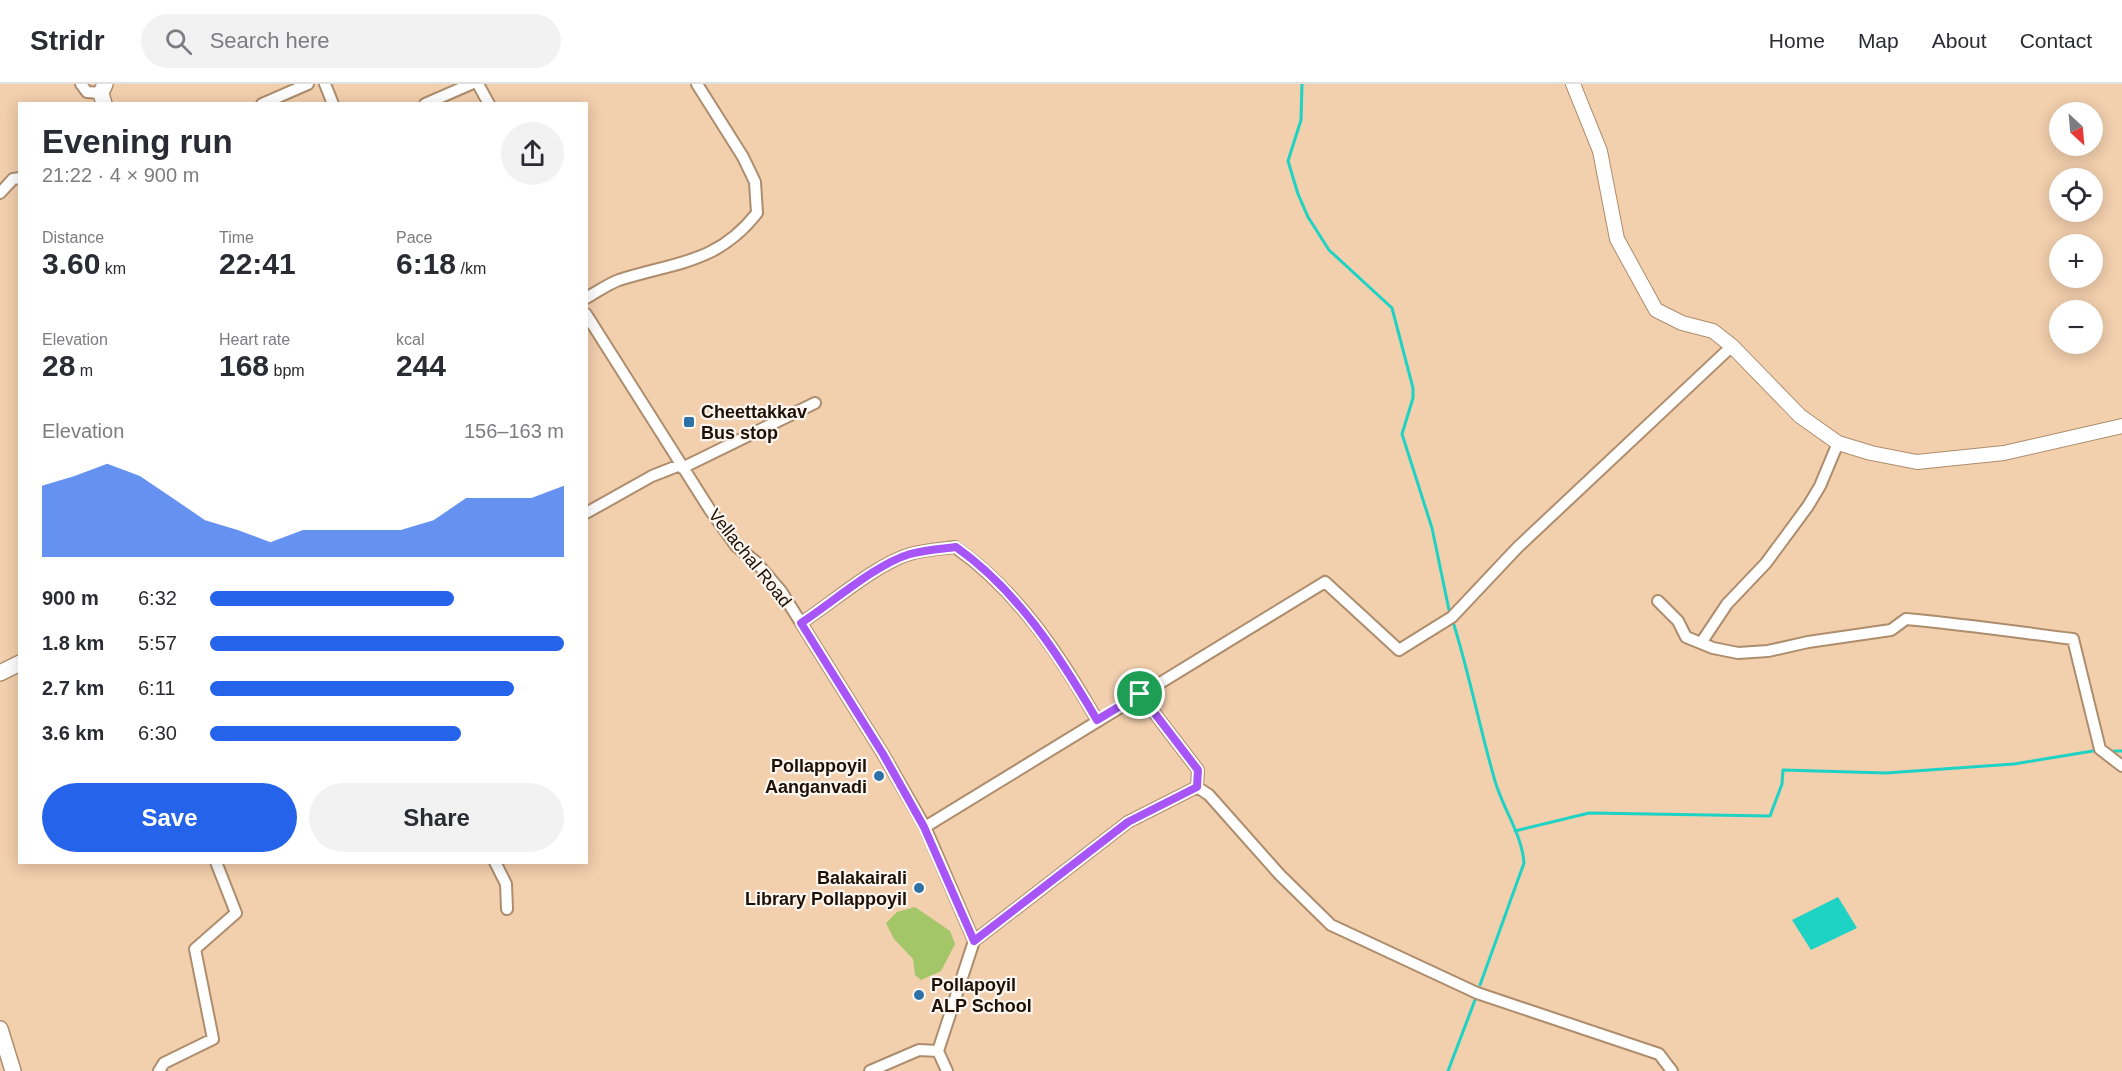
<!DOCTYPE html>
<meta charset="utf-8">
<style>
body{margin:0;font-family:Helvetica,sans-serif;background:#f2f2f3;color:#2b2b33;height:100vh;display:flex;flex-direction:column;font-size:22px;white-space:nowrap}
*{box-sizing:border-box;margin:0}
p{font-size:20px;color:#7c7c81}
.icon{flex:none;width:33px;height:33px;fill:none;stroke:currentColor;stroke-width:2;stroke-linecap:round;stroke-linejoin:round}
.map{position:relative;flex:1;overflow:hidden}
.sheet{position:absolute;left:18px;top:18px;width:570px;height:762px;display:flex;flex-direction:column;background:#fff;border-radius:0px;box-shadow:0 3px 15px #0003}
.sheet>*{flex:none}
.needle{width:39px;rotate:154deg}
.controls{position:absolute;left:2049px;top:18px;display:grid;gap:12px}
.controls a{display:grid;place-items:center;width:54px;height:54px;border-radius:50%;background:#fff;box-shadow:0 3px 15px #0003;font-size:30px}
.pin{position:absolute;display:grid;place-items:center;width:51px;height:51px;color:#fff;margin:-26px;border:3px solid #fff;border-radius:50%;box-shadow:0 2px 6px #0007}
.round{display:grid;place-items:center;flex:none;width:63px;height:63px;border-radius:32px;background:#f2f2f3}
.headline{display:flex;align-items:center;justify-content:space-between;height:102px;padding:0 24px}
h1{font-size:33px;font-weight:700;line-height:45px}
.figures{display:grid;grid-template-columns:repeat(3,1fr);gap:9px;height:102px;padding:6px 24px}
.figures div{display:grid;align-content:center}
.figures b{font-size:30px;font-weight:700}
.figures small{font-size:16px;font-weight:400}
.figures p{font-size:16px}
.chart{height:168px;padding:12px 24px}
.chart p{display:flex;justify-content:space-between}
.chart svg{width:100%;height:108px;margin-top:6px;fill:#2563eb;opacity:.7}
.button{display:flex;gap:12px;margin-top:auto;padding:12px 24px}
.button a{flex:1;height:69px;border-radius:36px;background:#2563eb;color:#fff;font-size:24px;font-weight:700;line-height:69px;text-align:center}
.button a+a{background:#f2f2f3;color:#2b2b33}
ul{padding:0 24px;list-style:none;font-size:20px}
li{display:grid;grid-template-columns:96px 72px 1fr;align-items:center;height:45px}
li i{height:15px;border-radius:8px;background:#2563eb}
header{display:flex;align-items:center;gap:36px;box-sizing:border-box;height:84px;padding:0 30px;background:#fff;border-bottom:2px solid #e1e1e2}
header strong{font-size:28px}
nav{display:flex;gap:33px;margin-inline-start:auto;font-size:21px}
.search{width:420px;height:54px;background:#f2f2f3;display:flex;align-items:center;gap:15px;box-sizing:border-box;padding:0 21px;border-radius:33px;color:#7c7c81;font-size:22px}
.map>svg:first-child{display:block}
</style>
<header>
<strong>Stridr</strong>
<div class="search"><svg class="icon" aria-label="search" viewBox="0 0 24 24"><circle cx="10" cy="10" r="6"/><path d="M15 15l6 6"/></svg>Search here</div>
<nav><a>Home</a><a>Map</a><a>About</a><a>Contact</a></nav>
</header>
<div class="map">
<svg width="2122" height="987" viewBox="0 0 2122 987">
<rect width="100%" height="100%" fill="#f2cfad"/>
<path fill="#a3c669" d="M915 823 950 847 955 860 941 887 921 896 915 891 913 875 894 855 886 839 897 828Z"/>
<path fill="#1ed2c4" d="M1838 813 1857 844 1811 866 1792 836Z"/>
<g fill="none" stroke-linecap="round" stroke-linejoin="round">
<path stroke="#1ed2c4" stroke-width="3" d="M1302 0 1301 36 1288 77 1298 110 1308 133 1329 166 1392 224 1413 304V314L1402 350 1432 444 1449 526
M1454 541C1470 593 1480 645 1495 697 1503 725 1522 750 1524 779L1480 901
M2114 667H2122
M1515 747 1589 729 1770 732 1782 700 1783 686 1886 689 2014 680 2093 667
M1448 987 1475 916"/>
<g stroke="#ae8d6d" stroke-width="14">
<path id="minor" d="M81 0 87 8 101 9
M325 0 333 20
M478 0 489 20
M262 20 308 0
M425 20 471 0
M0 109 13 95 20 94
M586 214C597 208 608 200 619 196 675 178 717 180 757 129L755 98 743 73 697 0
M586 230 710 426 736 462 756 478 781 507 883 670 925 743 974 857 938 967 947 987
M682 384 815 319
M586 429 652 392 680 381
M1658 517 1678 537 1686 553 1713 564 1738 569 1768 567 1808 558 1891 546 1906 535C1962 540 2017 548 2073 555L2100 665 2122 682
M801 539C832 519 876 480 910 470 924 466 940 465 955 463 1017 506 1060 571 1097 636
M1701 559 1727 520 1766 479 1808 422 1820 402 1838 359
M1140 610 1198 686 1197 703
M925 743 1325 498 1399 566 1452 533 1518 463 1732 262
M495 778 506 800 507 825
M974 857 1128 738 1197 703 1209 711 1280 791 1331 841 1477 909 1659 970 1672 987
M159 987 164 979 213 955 195 865 236 829 216 778
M870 987 919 966 938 967"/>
</g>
<g stroke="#ae8d6d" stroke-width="16">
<path id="tertiary" d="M1573 0 1600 67 1617 155 1656 226 1682 239 1713 247 1732 262 1800 332 1838 359 1871 369 1917 378 2004 369 2122 342"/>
</g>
<g stroke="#ae8d6d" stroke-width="18">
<path id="secondary" d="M104 20 101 9 105 0
M0 589 20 579
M0 945 13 987"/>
</g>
<use href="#minor" stroke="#fff" stroke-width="10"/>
<use href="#tertiary" stroke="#fff" stroke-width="14"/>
<use href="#secondary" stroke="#fff" stroke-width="15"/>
</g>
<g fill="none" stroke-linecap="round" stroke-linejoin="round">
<g stroke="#fff" stroke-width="12">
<path id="route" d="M956 463C1017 506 1059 571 1097 636L1140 610 1198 686 1197 703 1128 738 974 857 924 743 883 670 801 539C832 519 876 480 910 470 924 466 941 465 956 463Z"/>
</g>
<use href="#route" stroke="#a855f7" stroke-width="8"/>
</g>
<g fill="#2d71a6" stroke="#fdf5ef" stroke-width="2">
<rect x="683" y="332" width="12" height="12" rx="3"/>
<circle cx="879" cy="692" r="6"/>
<circle cx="919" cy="804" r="6"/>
<circle cx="919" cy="911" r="6"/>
</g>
<g text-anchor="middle" stroke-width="4.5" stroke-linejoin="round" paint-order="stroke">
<g font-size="18" font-weight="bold" fill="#1d1105" stroke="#fdf5ef" text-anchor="start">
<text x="701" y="334">Cheettakkav<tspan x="701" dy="21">Bus stop</tspan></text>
<text x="867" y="688" text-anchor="end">Pollappoyil<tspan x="867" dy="21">Aanganvadi</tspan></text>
<text x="907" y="800" text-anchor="end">Balakairali<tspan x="907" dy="21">Library Pollappoyil</tspan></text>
<text x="931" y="907">Pollapoyil<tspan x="931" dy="21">ALP School</tspan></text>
</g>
<g font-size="18" fill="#1d1105" stroke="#fdf5ef">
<text transform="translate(750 474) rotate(51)" y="6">Vellachal Road</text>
</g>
</g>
</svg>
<div class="controls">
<a><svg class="needle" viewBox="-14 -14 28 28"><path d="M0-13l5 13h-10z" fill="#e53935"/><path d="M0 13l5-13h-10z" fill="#7c7c81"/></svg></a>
<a><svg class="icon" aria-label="locate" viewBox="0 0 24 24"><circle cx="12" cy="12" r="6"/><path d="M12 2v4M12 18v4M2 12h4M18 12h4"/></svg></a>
<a>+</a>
<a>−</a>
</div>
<div class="pin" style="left:1140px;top:610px;background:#1e9e55"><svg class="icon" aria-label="arrive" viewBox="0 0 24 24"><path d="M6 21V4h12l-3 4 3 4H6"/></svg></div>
<section class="sheet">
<div class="headline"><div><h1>Evening run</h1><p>21:22 · 4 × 900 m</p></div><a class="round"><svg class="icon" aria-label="share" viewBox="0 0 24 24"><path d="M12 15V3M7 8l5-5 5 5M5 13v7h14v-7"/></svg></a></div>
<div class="figures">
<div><p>Distance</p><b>3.60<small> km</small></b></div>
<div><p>Time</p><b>22:41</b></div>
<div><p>Pace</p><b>6:18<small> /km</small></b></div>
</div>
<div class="figures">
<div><p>Elevation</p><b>28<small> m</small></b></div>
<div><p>Heart rate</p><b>168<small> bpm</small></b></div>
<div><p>kcal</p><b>244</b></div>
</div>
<div class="chart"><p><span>Elevation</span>156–163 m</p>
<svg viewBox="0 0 160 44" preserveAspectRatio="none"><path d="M0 44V15L10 11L20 6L30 11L40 20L50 29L60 33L70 38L80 33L90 33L100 33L110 33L120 29L130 20L140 20L150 20L160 15V44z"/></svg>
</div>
<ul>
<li><b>900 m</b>6:32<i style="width:69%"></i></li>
<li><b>1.8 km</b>5:57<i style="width:100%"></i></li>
<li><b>2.7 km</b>6:11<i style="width:86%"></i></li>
<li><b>3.6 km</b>6:30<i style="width:71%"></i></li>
</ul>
<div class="button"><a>Save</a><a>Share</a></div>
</section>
</div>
